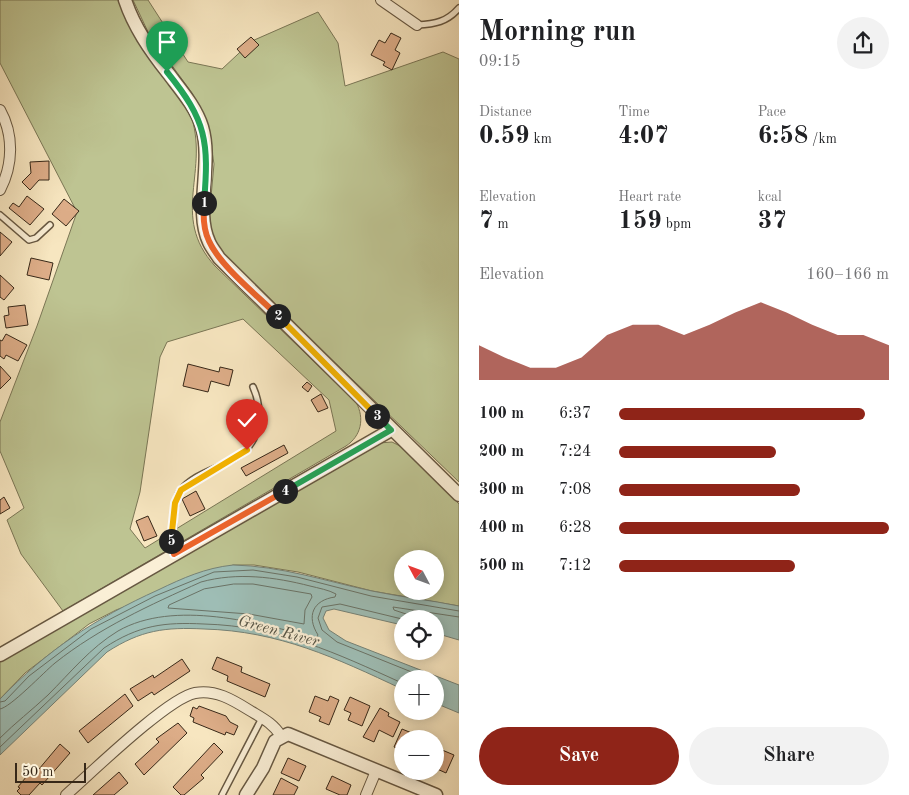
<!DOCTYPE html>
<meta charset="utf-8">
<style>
body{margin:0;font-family:"Old Standard TT",serif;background:#f2f2f2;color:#202124;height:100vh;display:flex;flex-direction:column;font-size:19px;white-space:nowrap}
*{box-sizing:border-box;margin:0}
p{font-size:16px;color:#757577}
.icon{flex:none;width:28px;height:28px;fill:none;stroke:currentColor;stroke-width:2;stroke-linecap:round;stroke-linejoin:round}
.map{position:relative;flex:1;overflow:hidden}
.side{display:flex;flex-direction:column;background:#fff;width:450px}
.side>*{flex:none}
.needle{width:32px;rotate:311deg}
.tools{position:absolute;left:394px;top:550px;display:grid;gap:10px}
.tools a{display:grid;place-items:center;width:50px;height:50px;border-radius:50%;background:#fff;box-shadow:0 2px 12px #0003;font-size:25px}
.scale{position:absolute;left:15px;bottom:12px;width:71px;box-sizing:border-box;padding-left:5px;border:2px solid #372818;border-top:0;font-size:14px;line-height:18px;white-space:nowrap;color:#372818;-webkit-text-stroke:4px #faefd6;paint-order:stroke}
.pin{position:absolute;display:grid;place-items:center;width:42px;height:42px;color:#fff;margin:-51px -21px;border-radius:50% 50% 50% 0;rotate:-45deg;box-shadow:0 0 5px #0007}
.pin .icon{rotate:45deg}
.km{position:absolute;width:25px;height:25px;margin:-12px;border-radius:50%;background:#222;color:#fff;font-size:14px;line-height:25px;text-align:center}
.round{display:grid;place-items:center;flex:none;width:52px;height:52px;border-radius:26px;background:#f2f2f2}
.head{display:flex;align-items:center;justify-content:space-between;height:85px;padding:0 20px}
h1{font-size:28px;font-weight:600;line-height:38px}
.stats{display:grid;grid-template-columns:repeat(3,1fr);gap:8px;height:85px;padding:5px 20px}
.stats div{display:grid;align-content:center}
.stats b{font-size:25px;font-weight:600}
.stats small{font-size:14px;font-weight:400}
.stats p{font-size:14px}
.chart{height:140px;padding:10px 20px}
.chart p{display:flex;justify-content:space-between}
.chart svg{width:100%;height:90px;margin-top:5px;fill:#8f2418;opacity:.7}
.primary-button{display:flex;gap:10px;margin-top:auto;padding:10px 20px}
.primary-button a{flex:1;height:58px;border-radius:30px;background:#8f2418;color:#fff;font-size:20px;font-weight:600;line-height:58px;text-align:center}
.primary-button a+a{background:#f2f2f2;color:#202124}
ul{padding:0 20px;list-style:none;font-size:16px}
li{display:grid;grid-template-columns:80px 60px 1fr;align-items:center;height:38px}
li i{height:12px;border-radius:6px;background:#8f2418}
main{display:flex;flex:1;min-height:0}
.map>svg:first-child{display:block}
</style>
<main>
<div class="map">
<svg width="459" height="795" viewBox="0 0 459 795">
<rect width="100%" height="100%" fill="#f7e6c0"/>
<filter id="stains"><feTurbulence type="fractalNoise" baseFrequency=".004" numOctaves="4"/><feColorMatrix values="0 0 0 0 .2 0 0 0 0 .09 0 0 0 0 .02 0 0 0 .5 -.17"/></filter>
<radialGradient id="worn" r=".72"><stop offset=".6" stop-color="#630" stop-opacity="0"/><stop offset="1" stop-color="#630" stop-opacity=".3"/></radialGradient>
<path fill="#bec492" stroke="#7a7655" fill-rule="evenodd" d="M0 0H118L126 20 190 113C211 170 169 216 215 266L356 402C365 419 361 436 346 446L63 611 21 554 7 520 24 508 0 451V422L37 326 77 212 0 63ZM243 319 329 400 336 431 145 548 130 529 140 492 160 357 167 342Z
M133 0H148L188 62 222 69 252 41 318 12 338 43 345 86 443 52 459 59V482L220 252 213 237 209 219 214 164 208 126 192 93 149 34Z
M392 442 400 446 459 504V606L372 591 298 572 254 565H233L116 610 89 624 25 673 0 699V655L379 443ZM402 559H435V591H402Z"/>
<path fill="#9ebeb6" stroke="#758277" d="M233 565C281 566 325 581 372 591 401 597 430 600 459 606V640L435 633V619H402V625L334 609 326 611 323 618 329 630 346 641 459 685V713L435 703V679H402V689C336 658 279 631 204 629 165 627 141 630 107 652L0 755V699C47 650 96 618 158 590 183 578 205 568 233 565Z"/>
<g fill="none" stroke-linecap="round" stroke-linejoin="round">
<path stroke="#6a7367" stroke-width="1" d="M234 584H253L311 594 312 597 305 610 304 624 249 614 168 608 169 605 204 589Z
M402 619 340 604 322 607 318 618 322 630 337 642 429 679
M412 619 406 614 394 610 393 607 459 617
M0 702 5 701 29 676 91 629 155 596 214 572 253 570 297 577 371 596 459 611
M0 709C10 708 44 672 55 663 99 628 150 605 201 582 237 572 275 577 310 586 318 588 329 590 336 594L335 597C313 600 306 616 318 635L316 638C259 623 174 599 118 631 90 648 71 672 48 695 32 710 15 723 0 738
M0 747 104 648C139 625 164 622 204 624 279 626 336 653 402 683"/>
</g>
<path fill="#ddad88" stroke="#372818" d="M391 33 401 38 395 50 400 53 392 70 383 65 385 62 371 55 379 40 385 43Z
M251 37 259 45 245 58 237 49Z
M49 161V180H39L30 190 22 182 31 173 30 162Z
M27 196 44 209 30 225 9 208 13 203 19 207Z
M64 199 79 211 66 226 52 214Z
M0 232 12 242 0 256Z
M31 258 53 263 49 280 27 275Z
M0 275 14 288 4 300 0 297Z
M25 305 28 325 6 328 4 316 9 315 8 307Z
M6 334 27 345 18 361 6 355 4 359 0 356V340L2 341Z
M188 364 219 372 220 367 233 370 229 386 211 381 208 392 183 386Z
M0 366 11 378 0 389Z
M307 382 312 386 308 392 302 387Z
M321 394 328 408 318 412 311 400Z
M284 445 288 453 246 476 241 468Z
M196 491 205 509 190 516 182 499Z
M4 497 10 508 0 514V500Z
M148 516 157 536 144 541 136 521Z
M217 657 242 667 241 672 270 684 265 697 227 681 228 676 212 669Z
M182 659 190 671 154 695 152 692 138 701 130 689 153 675 154 678Z
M125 694 133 706 88 743 79 731Z
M315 696 328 701 330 696 339 700 329 725 319 721 321 717 309 712Z
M350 697 370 706 362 726 348 720 351 713 344 710Z
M199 706 226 716 230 722 238 726 234 735 226 732 225 735 193 722 194 718 190 716 193 707 197 709Z
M380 708 389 713 388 716 400 722 393 737 379 730 374 742 363 737Z
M178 723 187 733 144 775 135 764 159 742 156 739Z
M402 729 424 738 423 739H402L401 750 394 747Z
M214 743 223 752 201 775 204 778 184 795H181L173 787Z
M60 744 70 753 42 785 40 783 29 795H21L17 791 20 788 18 787 35 766 39 769Z
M435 747 454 755 446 773 435 768Z
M288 758 306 766 299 781 281 773Z
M119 772 128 783 114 795H93Z
M332 776 351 785 347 795H340L326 789Z
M281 778 298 787 294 795H273Z"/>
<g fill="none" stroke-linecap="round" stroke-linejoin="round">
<g stroke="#675842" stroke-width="8">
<path id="service" d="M417 25C435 24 447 22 459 8
M0 215 29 240 36 238 50 225
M174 554C172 541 173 500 180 491 203 462 252 469 258 424 260 412 258 398 253 387
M222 795 262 718"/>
</g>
<g stroke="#675842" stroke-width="12">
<path id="minor" d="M381 0 417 25
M0 110C14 135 13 165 0 190
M66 795C91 773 168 698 195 693 215 689 233 700 249 710 262 718 273 723 281 736
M366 795 376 771"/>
</g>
<g stroke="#675842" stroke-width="15">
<path id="tertiary" d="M125 0C134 27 150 50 168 73 180 89 196 107 202 127 213 164 194 210 209 242 211 247 216 253 219 258L459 495
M0 655 391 430
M246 795 263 768 275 741 288 734 436 795"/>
</g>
<use href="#service" stroke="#faefd6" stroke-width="5"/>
<use href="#minor" stroke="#faefd6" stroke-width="10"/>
<use href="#tertiary" stroke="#faefd6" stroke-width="12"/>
</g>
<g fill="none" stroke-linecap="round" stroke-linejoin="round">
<g stroke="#fff" stroke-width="10">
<path id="split-1" d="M167 72C207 121 209 142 204 203"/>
</g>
<g stroke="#fff" stroke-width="10">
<path id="split-2" d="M204 203C203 216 203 229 209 241 220 266 258 296 278 316"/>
</g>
<g stroke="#fff" stroke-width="10">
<path id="split-3" d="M278 316 377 416"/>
</g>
<g stroke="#fff" stroke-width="10">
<path id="split-4" d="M285 491 391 430 377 416"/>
</g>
<g stroke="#fff" stroke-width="10">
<path id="split-5" d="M171 541 174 554 285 491"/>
</g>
<g stroke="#fff" stroke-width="10">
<path id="split-6" d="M171 541 175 503 181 490 247 450"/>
</g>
<use href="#split-1" stroke="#22a559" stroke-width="6"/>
<use href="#split-2" stroke="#f0652b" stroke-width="6"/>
<use href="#split-3" stroke="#f5b400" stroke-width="6"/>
<use href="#split-4" stroke="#22a559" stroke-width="6"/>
<use href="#split-5" stroke="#f0652b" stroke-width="6"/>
<use href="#split-6" stroke="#f5b400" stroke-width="6"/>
</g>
<g text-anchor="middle" stroke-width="4.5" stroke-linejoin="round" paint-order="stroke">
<g font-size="16" font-style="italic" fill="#565547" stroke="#faefd6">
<text transform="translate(279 630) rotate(15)" y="6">Green River</text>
</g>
</g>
<rect width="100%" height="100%" filter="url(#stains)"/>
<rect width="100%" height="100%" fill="url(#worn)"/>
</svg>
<div class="tools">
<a><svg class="needle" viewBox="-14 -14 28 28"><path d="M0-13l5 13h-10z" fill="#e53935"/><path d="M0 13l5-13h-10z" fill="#757577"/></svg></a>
<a><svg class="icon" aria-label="locate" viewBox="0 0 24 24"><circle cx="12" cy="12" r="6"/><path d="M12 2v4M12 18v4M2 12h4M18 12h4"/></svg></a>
<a>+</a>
<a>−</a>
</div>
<div class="scale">50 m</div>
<div class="pin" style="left:167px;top:72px;background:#1e9e55"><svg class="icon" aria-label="arrive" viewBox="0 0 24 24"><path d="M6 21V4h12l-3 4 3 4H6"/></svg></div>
<div class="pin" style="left:247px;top:450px;background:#d93025"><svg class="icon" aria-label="check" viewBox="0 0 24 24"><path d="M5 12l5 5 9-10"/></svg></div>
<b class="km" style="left:204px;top:203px">1</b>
<b class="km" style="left:278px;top:316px">2</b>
<b class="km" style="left:377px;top:416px">3</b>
<b class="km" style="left:285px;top:491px">4</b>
<b class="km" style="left:171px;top:541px">5</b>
</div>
<section class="side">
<div class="head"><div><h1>Morning run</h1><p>09:15</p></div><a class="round"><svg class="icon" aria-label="share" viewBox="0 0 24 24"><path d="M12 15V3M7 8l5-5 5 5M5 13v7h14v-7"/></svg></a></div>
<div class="stats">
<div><p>Distance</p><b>0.59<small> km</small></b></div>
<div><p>Time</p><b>4:07</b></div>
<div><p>Pace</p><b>6:58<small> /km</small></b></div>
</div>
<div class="stats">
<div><p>Elevation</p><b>7<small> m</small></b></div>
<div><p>Heart rate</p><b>159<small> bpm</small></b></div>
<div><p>kcal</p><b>37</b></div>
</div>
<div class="chart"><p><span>Elevation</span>160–166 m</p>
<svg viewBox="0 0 160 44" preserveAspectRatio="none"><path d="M0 44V27L10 33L20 38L30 38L40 33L50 22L60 17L70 17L80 22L90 17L100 11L110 6L120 11L130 17L140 22L150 22L160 27V44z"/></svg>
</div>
<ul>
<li><b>100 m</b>6:37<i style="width:91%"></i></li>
<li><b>200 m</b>7:24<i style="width:58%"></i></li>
<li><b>300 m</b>7:08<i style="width:67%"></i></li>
<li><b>400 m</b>6:28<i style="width:100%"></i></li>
<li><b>500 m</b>7:12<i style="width:65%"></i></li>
</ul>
<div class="primary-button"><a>Save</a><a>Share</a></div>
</section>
</main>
